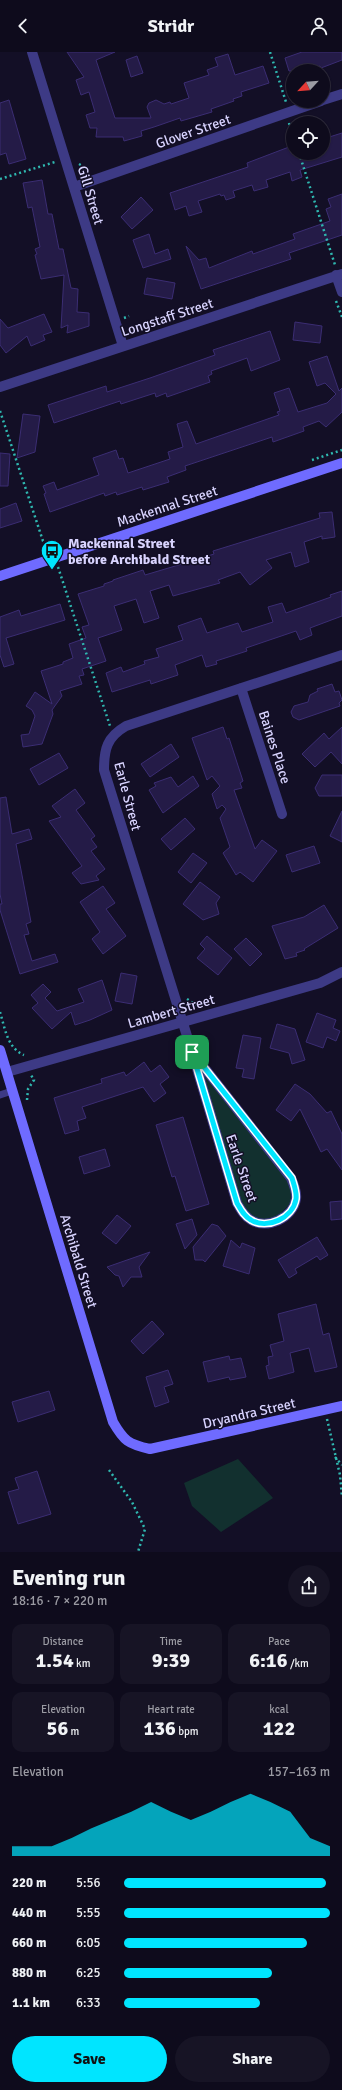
<!DOCTYPE html>
<meta charset="utf-8">
<style>
body{margin:0;font-family:Signika,sans-serif;background:#171425;color:#f1f3f6;height:100vh;display:flex;flex-direction:column;font-size:15px;white-space:nowrap}
*{box-sizing:border-box;margin:0}
p{font-size:13px;color:#9b9ba3}
.icon{flex:none;width:22px;height:22px;fill:none;stroke:currentColor;stroke-width:2;stroke-linecap:round;stroke-linejoin:round}
.map{position:relative;height:1500px;overflow:hidden}
.side{display:flex;flex-direction:column;background:#0e0b1c;flex:1}
.side>*{flex:none}
.needle{width:26px;rotate:244deg}
.controls{position:absolute;left:286px;top:12px;display:grid;gap:8px}
.controls a{display:grid;place-items:center;width:44px;height:44px;border-radius:50%;background:#0e0b1c;box-shadow:0 1px 3px #0004,0 0 0 1px #2e2b3b;font-size:20px}
.pin{position:absolute;display:grid;place-items:center;width:34px;height:34px;color:#fff;margin:-17px;border-radius:8px;box-shadow:0 2px 6px #0006}
.round{display:grid;place-items:center;flex:none;width:42px;height:42px;border-radius:21px;background:#171425}
.summary{display:flex;align-items:center;justify-content:space-between;height:68px;padding:0 12px}
h1{font-size:22px;font-weight:800;line-height:30px}
.figures{display:grid;grid-template-columns:repeat(3,1fr);gap:6px;height:68px;padding:4px 12px}
.figures div{display:grid;align-content:center;border-radius:10px;background:#171425;text-align:center}
.figures b{font-size:20px;font-weight:800}
.figures small{font-size:11px;font-weight:400}
.figures p{font-size:11px}
.chart{height:112px;padding:8px 12px}
.chart p{display:flex;justify-content:space-between}
.chart svg{width:100%;height:72px;margin-top:4px;fill:#00e5ff;opacity:.7}
.action{display:flex;gap:8px;margin-top:auto;padding:8px 12px}
.action a{flex:1;height:46px;border-radius:24px;background:#00e5ff;color:#111;font-size:16px;font-weight:800;line-height:46px;text-align:center}
.action a+a{background:#171425;color:#f1f3f6}
ul{padding:0 12px;list-style:none;font-size:13px}
li{display:grid;grid-template-columns:64px 48px 1fr;align-items:center;height:30px}
li i{height:10px;border-radius:5px;background:#00e5ff}
header{display:flex;justify-content:space-between;align-items:center;height:52px;padding:0 12px;background:#0e0b1c;font-size:18px;font-weight:800}
.map>svg:first-child{display:block}
</style>
<header><svg class="icon" aria-label="back" viewBox="0 0 24 24"><path d="M15 5l-7 7 7 7"/></svg>Stridr<svg class="icon" aria-label="person" viewBox="0 0 24 24"><circle cx="12" cy="8" r="4"/><path d="M4 21q1-7 8-7t8 7"/></svg></header>
<div class="map">
<svg width="342" height="1500" viewBox="0 0 342 1500">
<rect width="100%" height="100%" fill="#130f26"/>
<path fill="#12302f" d="M192 1000 285 1117 296 1146 272 1170 243 1162Z
M238 1407 273 1446 221 1480 192 1454 184 1431Z"/>
<path fill="#241b47" stroke="#3b2d73" d="M67 0H115L96 8 115 66H151L147 55 149 51 156 48 164 52 170 50 171 52 189 46 184 31 209 23 207 18 218 14 215 6 228 2 235 23 263 14 269 31 241 40 242 44 233 47 234 49 211 57 212 60 181 69 180 66 154 75 141 79 142 84 124 89 123 85H96L97 76H90L86 63 95 60 89 40 81 43 76 28 84 25Z
M302 0H342V8L321 16 320 14 304 19H289L285 6Z
M137 4 143 21 131 25 126 8Z
M9 48 26 107 9 112 6 101 0 103V51Z
M342 81V105L300 118 302 125 292 129 290 120 266 128 268 135 254 139 252 133 233 139 235 145 226 148 224 143 221 144 220 142 198 149 202 160 189 164 186 154 175 158 170 141 248 115 247 111 289 95 291 101H323V87Z
M42 128 48 162H52L59 197H63L71 236 78 237 77 260 89 261V274L67 281 68 273 61 276 64 223 41 227 35 203 37 202 35 197 40 195 32 155 28 156 23 131Z
M342 142V183L289 201 291 207 201 237 186 194 199 208 206 206 209 216 252 199 253 202 295 187 293 182 330 169 326 157 331 155 328 147Z
M141 145 153 158 132 177 121 165Z
M149 182 155 202 168 197 171 207 143 216 133 188Z
M147 226 175 231 172 247 144 242Z
M44 262 52 280 43 283 45 288 31 294 27 284 6 301 0 293V267L8 276Z
M295 270 322 274 320 291 293 288Z
M270 279 280 308 251 319 247 306 211 319 212 322 208 324 210 330 167 345 166 341 156 345 155 341 121 352 120 349 54 371 48 353 106 334 107 340 150 326 215 303 213 298Z
M327 304 339 339 342 336V360L326 375 319 369 303 375 304 379 273 390 272 385 185 414 186 418 167 425 169 430 143 438 142 435 117 443 116 440 105 444 104 441 50 460 44 442 46 441 43 434 54 430 57 438 99 423 93 406 116 398 119 407 123 406 128 421 170 407 168 400 183 395 177 372 187 369 196 392 279 363 277 360 280 359 274 341 289 336 298 360 327 351 336 342 325 331 317 334 309 310Z
M23 362 40 364 35 400 17 406Z
M0 401 10 402 8 434H0Z
M16 451 22 469 0 476V457Z
M332 460 335 485 322 487V484L304 490 309 510 295 515 291 500 266 508 272 516 250 533 240 520 218 528 220 531 173 544 169 533 150 539 159 566 144 571 136 547 114 554 122 578 98 586 106 609 82 617 84 623 79 624 82 632 60 639 62 644 52 658 53 662 42 692 23 695 21 683 29 682 35 664 32 658 26 654 35 640 52 652 41 619 63 612V610L73 606 69 592 86 586 82 575 89 573 78 542 104 534V532L113 529V528L143 518 145 523 192 509 214 502 213 499 320 466 319 461Z
M342 539V564L310 576 312 583 300 588 296 579 246 596 247 599 216 609 217 612 206 615 202 603 175 613 178 623 151 632 150 628 112 640 106 621 121 615 123 620 145 612 144 609 159 605 156 597 183 588 178 574 201 566 207 581 238 571 242 580 273 570 268 555 282 551 286 561 331 545 330 543Z
M60 552 65 568 6 586 14 612 4 615 0 603V565L19 558 21 564Z
M332 632 335 640 339 639 342 648 339 651 340 654 299 668 293 665 291 660 294 654 308 650 310 643 318 639 317 637Z
M223 675 227 687 229 686 243 729 240 731 242 736 234 738 255 797 262 788 277 799 253 830 240 820 236 823 223 801 230 795 220 766 226 757 222 753 217 757 212 742 220 734 212 724 207 728 192 686Z
M342 675V712L331 700 315 715 302 702 324 681 329 687Z
M171 692 179 705 150 725 141 712Z
M59 701 68 716 39 733 30 717Z
M322 723H342V744H319L315 736Z
M193 724 199 734 163 761 149 738 156 734 154 731 171 725 178 735Z
M75 737 85 751 76 758 95 784 91 787 97 795 91 799 105 817 96 824 99 828 81 832 72 821 82 814 49 769 61 765 52 754Z
M6 745 12 782 29 777 32 787 16 792 31 870 26 872 29 882 24 883 32 909 55 902 58 910 20 922 0 858V852H2L0 842V746Z
M342 759V790L330 784Z
M185 766 195 777 171 798 161 787Z
M314 794 320 811 292 820 286 803Z
M193 801 207 811 191 831 178 820Z
M200 830 220 845 216 851 219 862 203 868 183 852Z
M103 834 115 851 106 857 126 884 103 902 92 887 100 880 80 850Z
M324 853 338 876 304 897 305 898 296 901 297 904 285 907 272 874 304 865Z
M207 884 232 906 218 923 197 906 205 897 200 892Z
M246 886 262 902 250 914 234 897Z
M121 921 137 924 132 952 115 949Z
M102 928 112 958 90 968 75 973 71 960 52 977 32 956 38 951 31 943 43 932 51 940 45 946 57 959 84 950 78 937Z
M317 961 336 968 333 976 340 979 336 989 327 985 323 996 306 990Z
M277 972 295 977 305 1008 292 1012 289 1001 270 996Z
M243 983 261 986 254 1027 242 1025 244 1017 236 1016Z
M144 1010 151 1020 160 1013 169 1025 160 1032 166 1041 154 1050 143 1035 82 1055 86 1066 77 1069 79 1078 65 1082 54 1046 102 1031 101 1027 124 1020 126 1024Z
M295 1032 310 1042 327 1061 331 1059 342 1082V1118L327 1097 321 1100 300 1057 291 1069 276 1058Z
M183 1065 209 1152 186 1159 175 1124 172 1125 156 1073Z
M105 1097 110 1114 84 1122 79 1105Z
M342 1149V1167L331 1168 330 1150Z
M117 1163 131 1174 116 1192 102 1181Z
M192 1167 197 1183 185 1197 176 1172Z
M212 1172 218 1174 226 1184 205 1210 203 1208H195L193 1195Z
M317 1185 328 1203 320 1208 317 1204 295 1217 297 1221 289 1226 278 1208Z
M231 1188 240 1196 242 1191 255 1196 249 1222 223 1214Z
M150 1200 139 1215 142 1225H131L123 1235 119 1224 115 1223 107 1215Z
M316 1252 323 1283 329 1281 337 1315 315 1320 309 1296 290 1301 294 1320 269 1327 266 1314 269 1313 268 1305 273 1304 270 1293 284 1289 278 1262Z
M152 1269 164 1282 143 1302 131 1289Z
M229 1304 230 1308 241 1306 246 1325 230 1328 229 1325 208 1330 203 1310Z
M168 1318 173 1332 164 1335 169 1350 155 1355 146 1325Z
M49 1339 55 1358 18 1370 12 1350Z
M37 1419 51 1462 18 1472 8 1440 19 1437 15 1426Z"/>
<g fill="none" stroke-linecap="round" stroke-linejoin="round">
<path stroke="#2fb8b0" stroke-width="2.5" stroke-dasharray="2 3" stroke-linecap="butt" d="M270 0 286 50
M289 71 293 84
M299 101 335 213
M79 112 88 117
M0 127 55 110
M336 249 342 265
M124 266 129 264
M0 359 43 489 51 495
M312 408 342 398
M58 515 110 674
M187 947 198 954
M0 960C5 976 7 996 24 1003
M27 1048 28 1037 34 1028 31 1023
M327 1367 340 1423 342 1445
M335 1405 342 1413
M109 1418 132 1450 145 1477 138 1500"/>
<path stroke="#3d3a85" stroke-width="7" d="M0 1043 12 1039"/>
<path stroke="#3d3a85" stroke-width="10" d="M32 0 123 294
M323 48 342 42
M74 135 321 49
M336 223 342 240
M0 335 342 222
M241 636 282 762
M192 1000 104 718C104 697 107 685 126 674L342 603
M192 1000 291 1126C294 1133 297 1140 296 1147 293 1166 267 1178 251 1168 244 1164 241 1158 237 1151Z
M7 1020 320 931 342 920"/>
<path stroke="#6f6bff" stroke-width="10" d="M0 524 342 411
M0 998 113 1370C124 1389 128 1392 150 1397L342 1354"/>
</g>
<g fill="none" stroke-linecap="round" stroke-linejoin="round">
<g stroke="#fff" stroke-width="8">
<path id="route" d="M192 1000 292 1126C294 1133 297 1140 296 1147 293 1166 267 1178 251 1168 244 1164 241 1158 237 1151Z"/>
</g>
<use href="#route" stroke="#00e5ff" stroke-width="5"/>
</g>
<defs>
<g id="bus-pin" transform="scale(1.15)"><path d="M0 17L-7.5 6A9.5 9.5 0 1 1 7.5 6Z" fill="#00e5ff" stroke="#130f26"/><path d="M-5-6H5V4H4V6H2V4H-2V6H-4V4H-5ZM-3.5-4V0h7V-4ZM-3.5 1.2v1.5H-2V1.2ZM2 1.2v1.5H3.5V1.2Z" fill="#111"/></g>
</defs>
<g fill-rule="evenodd">
<use href="#bus-pin" x="52" y="499"/>
</g>
<g text-anchor="middle" stroke-width="3" stroke-linejoin="round" paint-order="stroke">
<g font-size="14" fill="#d9d4ff" stroke="#130f26">
<text transform="translate(193 79) rotate(-19)" y="5">Glover Street</text>
<text transform="translate(91 143) rotate(73)" y="5">Gill Street</text>
<text transform="translate(167 265) rotate(-18)" y="5">Longstaff Street</text>
<text transform="translate(167 454) rotate(-18)" y="5">Mackennal Street</text>
<text transform="translate(275 695) rotate(72)" y="5">Baines Place</text>
<text transform="translate(128 744) rotate(75)" y="5">Earle Street</text>
<text transform="translate(171 959) rotate(-16)" y="5">Lambert Street</text>
<text transform="translate(242 1116) rotate(71)" y="5">Earle Street</text>
<text transform="translate(79 1209) rotate(73)" y="5">Archibald Street</text>
<text transform="translate(249 1361) rotate(-13)" y="5">Dryandra Street</text>
</g>
<g font-size="14" font-weight="bold" fill="#d9d4ff" stroke="#130f26" text-anchor="start">
<text x="68" y="496">Mackennal Street<tspan x="68" dy="16">before Archibald Street</tspan></text>
</g>
</g>
</svg>
<div class="controls">
<a><svg class="needle" viewBox="-14 -14 28 28"><path d="M0-13l5 13h-10z" fill="#e53935"/><path d="M0 13l5-13h-10z" fill="#9b9ba3"/></svg></a>
<a><svg class="icon" aria-label="locate" viewBox="0 0 24 24"><circle cx="12" cy="12" r="6"/><path d="M12 2v4M12 18v4M2 12h4M18 12h4"/></svg></a>
</div>
<div class="pin" style="left:192px;top:1000px;background:#1e9e55"><svg class="icon" aria-label="arrive" viewBox="0 0 24 24"><path d="M6 21V4h12l-3 4 3 4H6"/></svg></div>
</div>
<section class="side">
<div class="summary"><div><h1>Evening run</h1><p>18:16 · 7 × 220 m</p></div><a class="round"><svg class="icon" aria-label="share" viewBox="0 0 24 24"><path d="M12 15V3M7 8l5-5 5 5M5 13v7h14v-7"/></svg></a></div>
<div class="figures">
<div><p>Distance</p><b>1.54<small> km</small></b></div>
<div><p>Time</p><b>9:39</b></div>
<div><p>Pace</p><b>6:16<small> /km</small></b></div>
</div>
<div class="figures">
<div><p>Elevation</p><b>56<small> m</small></b></div>
<div><p>Heart rate</p><b>136<small> bpm</small></b></div>
<div><p>kcal</p><b>122</b></div>
</div>
<div class="chart"><p><span>Elevation</span>157–163 m</p>
<svg viewBox="0 0 160 44" preserveAspectRatio="none"><path d="M0 44V38L10 38L20 38L30 33L40 27L50 22L60 17L70 11L80 17L90 22L100 17L110 11L120 6L130 11L140 17L150 33L160 38V44z"/></svg>
</div>
<ul>
<li><b>220 m</b>5:56<i style="width:98%"></i></li>
<li><b>440 m</b>5:55<i style="width:100%"></i></li>
<li><b>660 m</b>6:05<i style="width:89%"></i></li>
<li><b>880 m</b>6:25<i style="width:72%"></i></li>
<li><b>1.1 km</b>6:33<i style="width:66%"></i></li>
</ul>
<div class="action"><a>Save</a><a>Share</a></div>
</section>
